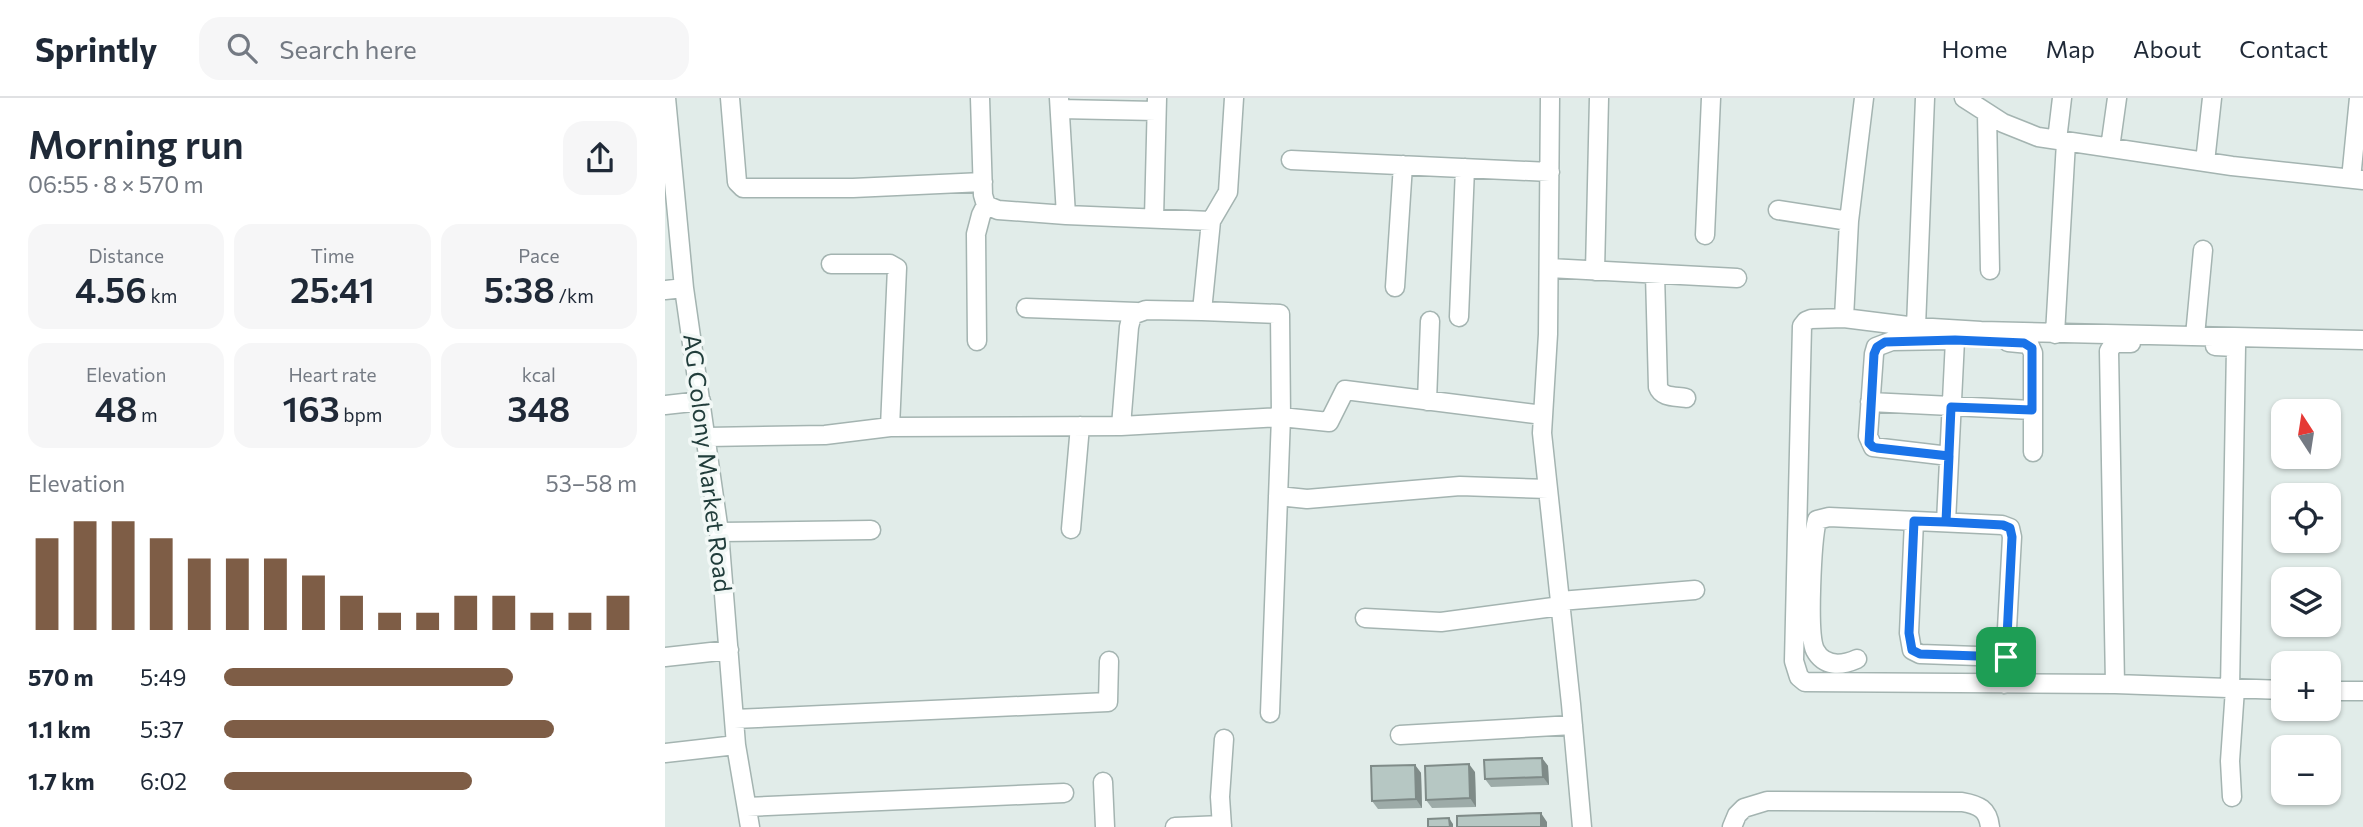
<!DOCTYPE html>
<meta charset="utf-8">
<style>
body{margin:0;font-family:Commissioner,sans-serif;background:#f6f6f7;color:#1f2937;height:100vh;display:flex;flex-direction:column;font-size:26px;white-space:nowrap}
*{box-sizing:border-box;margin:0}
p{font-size:23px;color:#747a83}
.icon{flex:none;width:38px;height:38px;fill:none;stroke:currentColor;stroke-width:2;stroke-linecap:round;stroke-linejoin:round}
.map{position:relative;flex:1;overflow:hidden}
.sheet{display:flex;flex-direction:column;background:#fff;width:665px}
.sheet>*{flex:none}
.needle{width:46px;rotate:348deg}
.tools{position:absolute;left:1606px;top:301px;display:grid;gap:14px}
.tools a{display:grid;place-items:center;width:70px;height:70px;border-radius:14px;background:#fff;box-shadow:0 2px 5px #0004;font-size:35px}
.pin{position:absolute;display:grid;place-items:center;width:60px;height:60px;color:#fff;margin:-30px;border-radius:14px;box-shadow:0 4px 10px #0006}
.round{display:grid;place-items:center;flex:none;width:74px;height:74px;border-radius:21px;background:#f6f6f7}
.headline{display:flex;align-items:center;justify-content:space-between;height:119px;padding:0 28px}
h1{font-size:38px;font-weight:600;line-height:52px}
.metrics{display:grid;grid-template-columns:repeat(3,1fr);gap:10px;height:119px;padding:7px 28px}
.metrics div{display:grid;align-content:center;border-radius:18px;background:#f6f6f7;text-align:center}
.metrics b{font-size:35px;font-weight:600}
.metrics small{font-size:19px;font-weight:400}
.metrics p{font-size:19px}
.chart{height:196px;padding:14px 28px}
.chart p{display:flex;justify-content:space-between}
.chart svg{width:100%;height:126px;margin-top:7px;stroke:#7e5d46;stroke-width:6}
ul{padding:0 28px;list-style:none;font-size:23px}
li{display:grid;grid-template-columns:112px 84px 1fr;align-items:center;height:52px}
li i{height:18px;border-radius:9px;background:#7e5d46}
header{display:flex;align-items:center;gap:42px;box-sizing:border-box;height:98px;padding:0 35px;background:#fff;border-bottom:2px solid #e0e1e3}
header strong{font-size:33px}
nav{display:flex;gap:38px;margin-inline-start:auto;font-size:24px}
.search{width:490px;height:63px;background:#f6f6f7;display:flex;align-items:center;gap:18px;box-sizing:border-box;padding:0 24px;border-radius:21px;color:#747a83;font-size:26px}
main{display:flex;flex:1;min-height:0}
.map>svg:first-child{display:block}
</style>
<header>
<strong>Sprintly</strong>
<div class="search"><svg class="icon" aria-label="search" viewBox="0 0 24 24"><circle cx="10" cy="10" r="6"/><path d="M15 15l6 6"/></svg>Search here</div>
<nav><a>Home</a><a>Map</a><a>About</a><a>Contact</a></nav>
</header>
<main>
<section class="sheet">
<div class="headline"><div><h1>Morning run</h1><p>06:55 · 8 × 570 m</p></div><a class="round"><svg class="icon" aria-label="share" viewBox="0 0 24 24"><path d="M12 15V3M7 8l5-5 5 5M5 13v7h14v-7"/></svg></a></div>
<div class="metrics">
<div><p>Distance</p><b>4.56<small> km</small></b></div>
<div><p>Time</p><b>25:41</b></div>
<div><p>Pace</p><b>5:38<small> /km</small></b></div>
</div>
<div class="metrics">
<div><p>Elevation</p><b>48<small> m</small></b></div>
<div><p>Heart rate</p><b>163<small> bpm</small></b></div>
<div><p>kcal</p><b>348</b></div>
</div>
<div class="chart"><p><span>Elevation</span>53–58 m</p>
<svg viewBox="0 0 160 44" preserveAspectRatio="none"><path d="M5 44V12M15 44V6M25 44V6M35 44V12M45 44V19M55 44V19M65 44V19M75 44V25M85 44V32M95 44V38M105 44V38M115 44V32M125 44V32M135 44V38M145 44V38M155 44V32"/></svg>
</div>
<ul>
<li><b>570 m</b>5:49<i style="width:70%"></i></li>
<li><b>1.1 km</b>5:37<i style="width:80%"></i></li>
<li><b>1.7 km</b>6:02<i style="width:60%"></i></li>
</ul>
</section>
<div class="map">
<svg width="1698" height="729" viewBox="0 0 1698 729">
<rect width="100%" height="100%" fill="#e1ece9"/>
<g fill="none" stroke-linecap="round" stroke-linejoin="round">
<g stroke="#a4b4b1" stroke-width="21">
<path id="minor" d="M1 0 19 190 54 434 71 647 85 729
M65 0 72 84 78 90H188L318 84
M315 0 318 97 321 107 333 112 401 117
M394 0 401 117 546 123
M569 0 563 94 546 123 537 213 615 216 616 319 605 615
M885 0 883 236 877 335 906 606 917 729
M1299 0 1338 25 1373 39 1567 68 1698 82
M395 11 491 13
M1322 15 1325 172
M1392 42 1397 0
M1445 50 1452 0
M626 62 885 74
M1540 64 1547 0
M1686 81 1694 0
M1113 112 1184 123
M489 120 492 0
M1040 137 1046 0
M166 166H225L232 170 225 329
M884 170 1072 180
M930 173 934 0
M990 176 993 289C997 300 1010 298 1021 300
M730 189 738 67
M0 192 19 190
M361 210 472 214
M794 219 800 70
M1179 220 1184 123 1199 0
M1251 229 1260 0
M1390 236 1401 44
M1530 238 1538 152
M312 243 311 136 316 117 321 107
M1343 244 1364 246 1368 255V354
M1550 248 1571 249 1565 591
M762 303 765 223
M1205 304 1367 312
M0 307 36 303
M456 328 464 229 467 217 481 212 537 213
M42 339 160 337 225 329 456 328 616 319 664 324 680 292 878 317
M1284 358 1208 349 1203 338 1209 256 1211 249 1227 243 1287 242
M613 398 642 401 795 388 883 391
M1249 423 1244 535 1247 552 1255 556 1341 559
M1281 424 1290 242
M406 431 415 328
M54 434 206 432
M895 503 1030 492
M700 520 776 524 896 508
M0 559 64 552
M1192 561C1176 568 1159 569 1150 552 1142 535 1147 442 1152 422L1164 419 1337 427 1345 430 1347 439 1339 586
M1450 586 1444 253 1449 245H1466
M1619 592 1450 586 1140 584 1134 579 1129 563 1137 228 1141 223 1146 221 1179 220 1251 229 1316 233 1698 242
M1664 593H1698
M69 621 443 604 444 563
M735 637 908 627
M0 655 71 647
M438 684 440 729
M1567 699 1565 663 1570 591
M82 709 399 695
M510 729 557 727
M557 729 555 699 559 641
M1067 729 1072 717 1079 710 1102 703 1297 704C1314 707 1323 711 1325 729"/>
</g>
<use href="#minor" stroke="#fff" stroke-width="18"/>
</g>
<path fill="#9daba8" d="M877 660 883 668 884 687 826 689 820 681Z
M750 667 756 675 757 710 713 711 707 703Z
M810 674 811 709 767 710 761 702Z"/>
<path fill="#7f8b88" d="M877 660 883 668 884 687 878 679Z
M804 666 810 674 811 709 805 700Z
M750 667 756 675 757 710 751 701Z
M876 715 882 724V729H876Z
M784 720 788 726V729H785Z"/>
<path fill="#b6c7c3" stroke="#7f8b88" stroke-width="2" d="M877 660 878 679 820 681 819 662Z
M804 666 805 700 761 702 760 668Z
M750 667 751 701 707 703 706 668Z
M876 715V729H792V718Z
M784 720 785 729H763V721Z"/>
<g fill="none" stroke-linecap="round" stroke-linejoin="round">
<g stroke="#fff" stroke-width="14">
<path id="route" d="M1341 559 1255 556 1247 552 1244 535 1249 423 1281 424 1286 309 1367 312V250L1359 245 1290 242 1220 244 1212 249 1209 256 1204 345 1208 349 1212 350 1284 358 1281 424 1338 427 1345 430 1347 439 1341 559"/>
</g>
<use href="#route" stroke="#1a73e8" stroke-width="9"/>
</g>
<g text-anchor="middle" stroke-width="7" stroke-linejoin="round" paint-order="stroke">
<g font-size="24" fill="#213d3b" stroke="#f2f8f6">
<text transform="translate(42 365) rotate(83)" y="8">AG Colony Market Road</text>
</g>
</g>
</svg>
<div class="tools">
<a><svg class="needle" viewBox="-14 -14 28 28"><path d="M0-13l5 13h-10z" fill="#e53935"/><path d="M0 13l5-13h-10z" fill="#747a83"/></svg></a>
<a><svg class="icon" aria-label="locate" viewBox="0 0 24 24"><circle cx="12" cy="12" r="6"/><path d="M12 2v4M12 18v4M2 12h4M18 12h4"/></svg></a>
<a><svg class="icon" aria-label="layers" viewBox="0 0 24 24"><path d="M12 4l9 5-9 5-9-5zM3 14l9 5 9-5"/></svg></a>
<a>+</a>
<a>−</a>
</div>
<div class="pin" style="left:1341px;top:559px;background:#1e9e55"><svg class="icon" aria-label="arrive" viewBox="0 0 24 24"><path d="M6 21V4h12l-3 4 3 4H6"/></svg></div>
</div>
</main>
